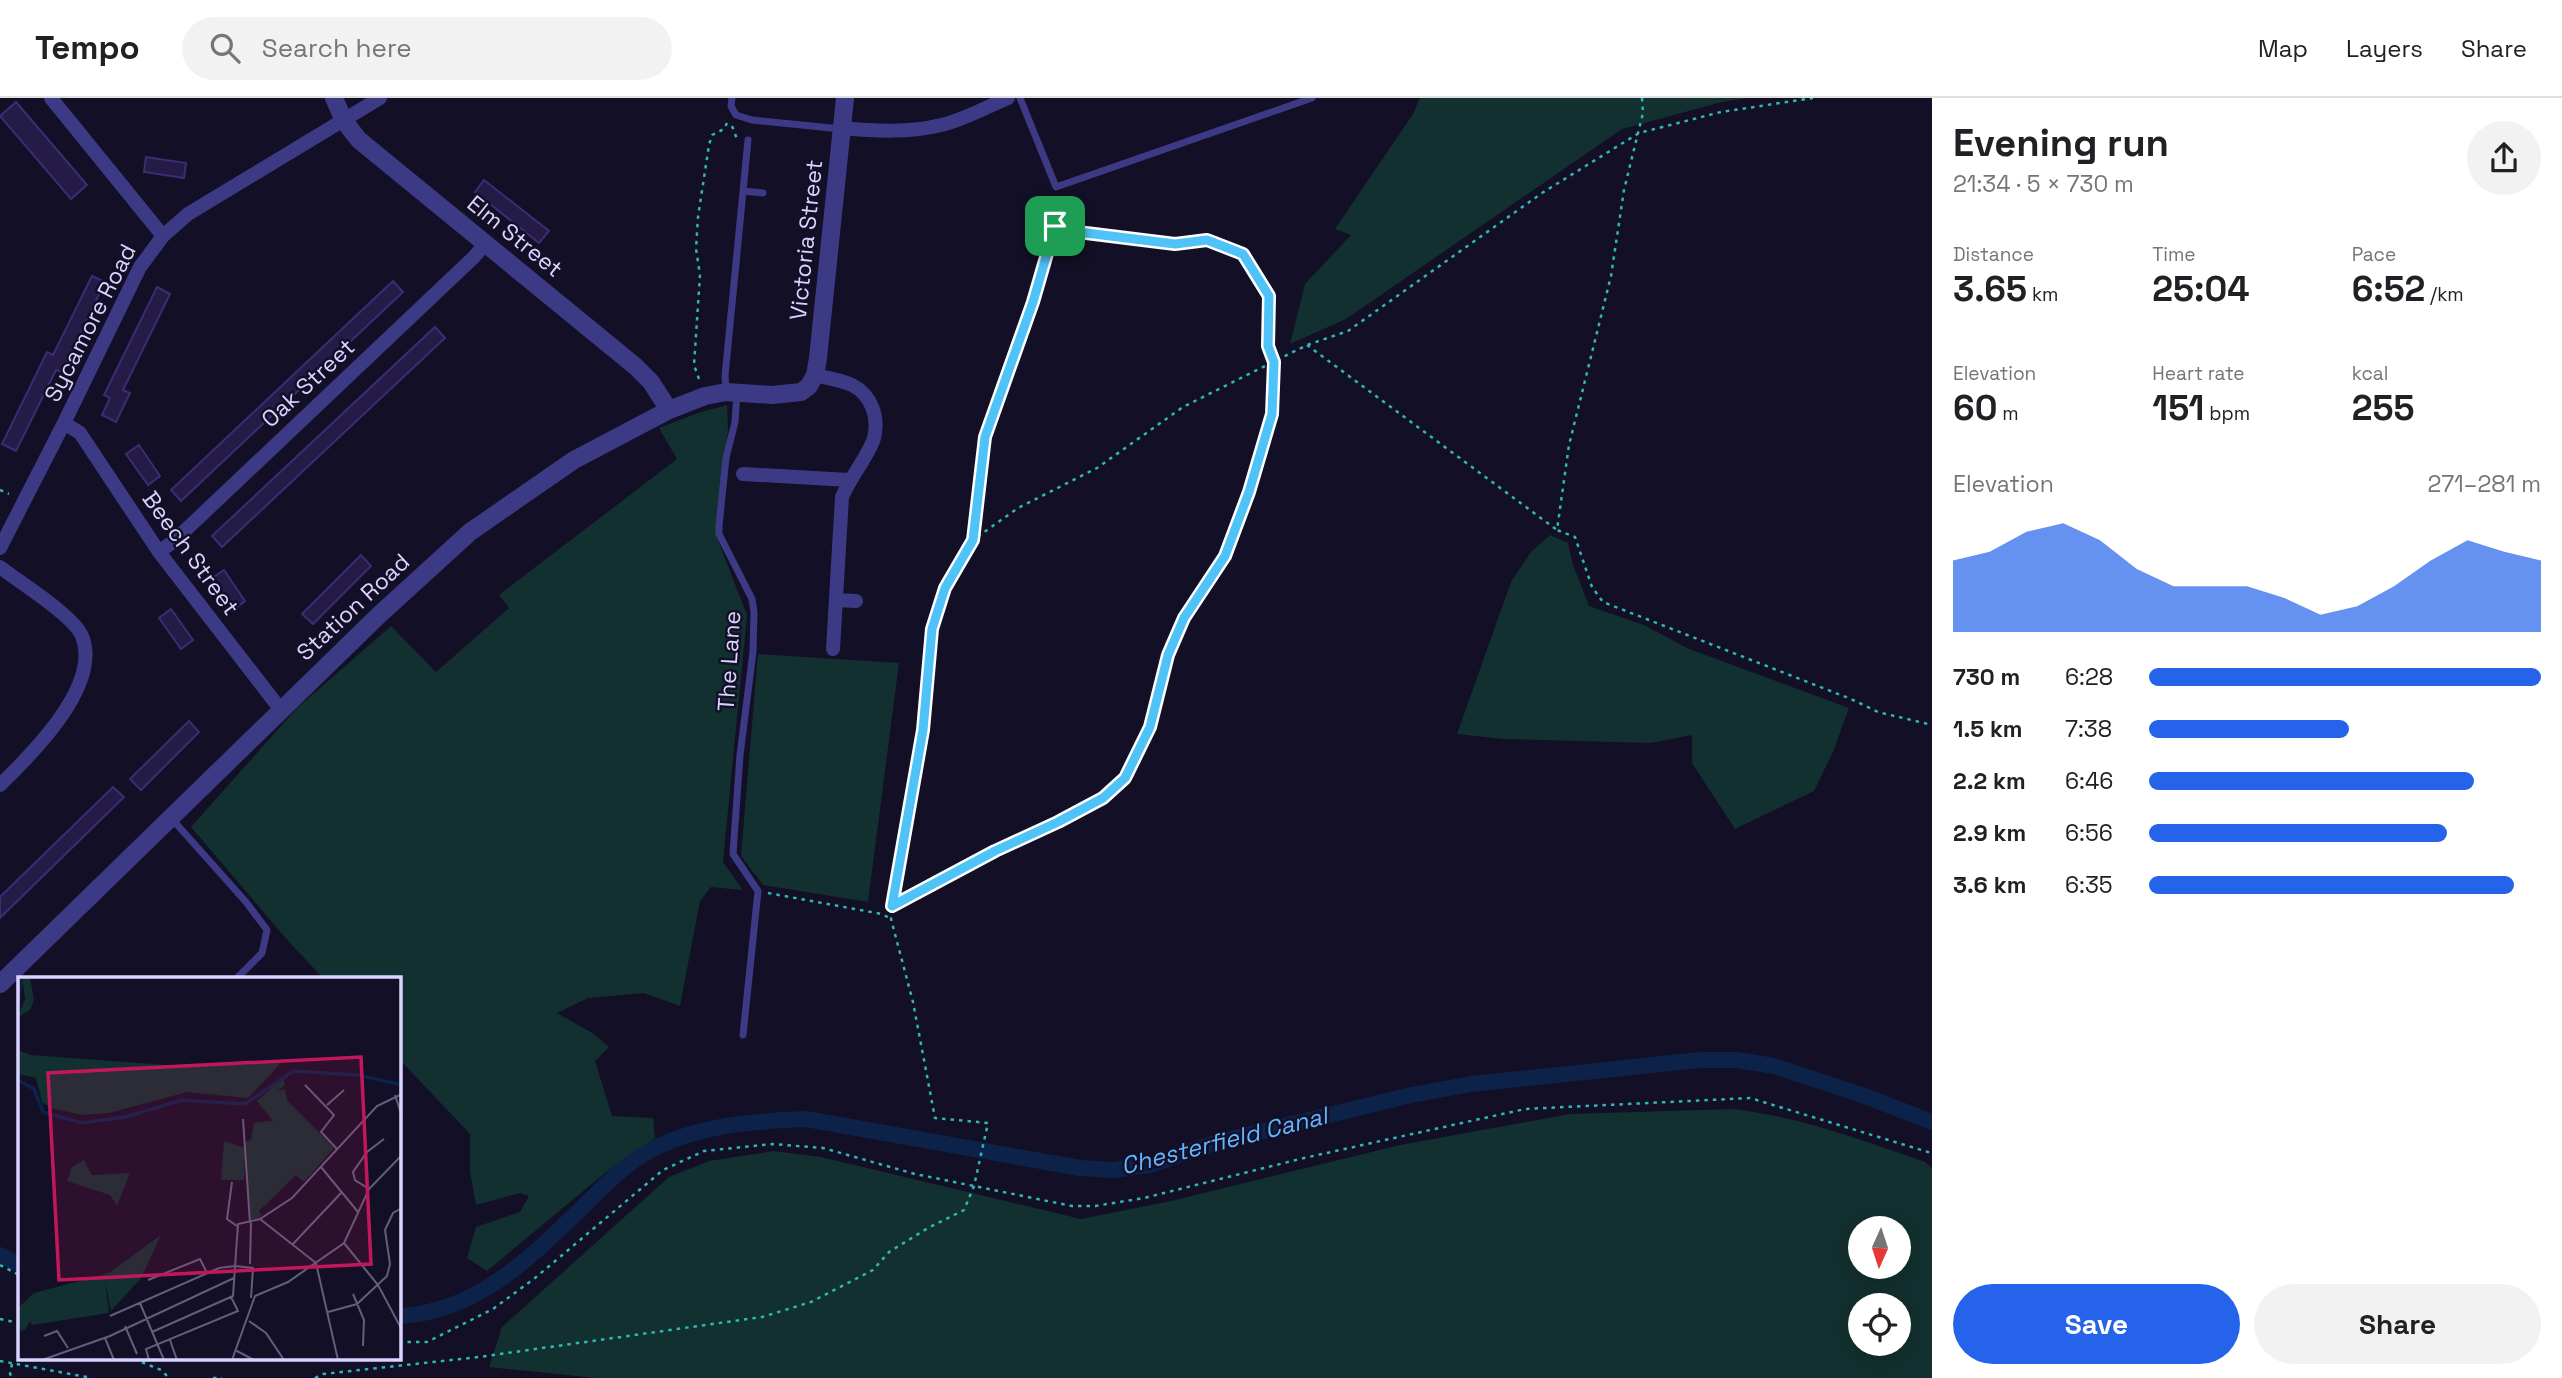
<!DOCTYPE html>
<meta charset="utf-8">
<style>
body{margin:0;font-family:"Space Grotesk",sans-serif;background:#f2f2f2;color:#202124;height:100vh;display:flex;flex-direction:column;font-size:26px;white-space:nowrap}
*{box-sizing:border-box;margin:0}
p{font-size:23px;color:#757577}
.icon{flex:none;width:38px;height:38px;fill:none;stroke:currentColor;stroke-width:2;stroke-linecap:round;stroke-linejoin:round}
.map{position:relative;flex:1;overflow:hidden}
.panel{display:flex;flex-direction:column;background:#fff;width:630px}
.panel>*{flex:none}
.needle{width:46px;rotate:183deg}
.fabs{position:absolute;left:1848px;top:1118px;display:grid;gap:14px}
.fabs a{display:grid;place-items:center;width:63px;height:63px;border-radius:50%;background:#fff;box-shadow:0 4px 18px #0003;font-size:35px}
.pin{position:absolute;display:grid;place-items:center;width:60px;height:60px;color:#fff;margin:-30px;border-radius:14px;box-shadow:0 4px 10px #0006}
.round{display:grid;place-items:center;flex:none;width:74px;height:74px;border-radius:37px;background:#f2f2f2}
.headline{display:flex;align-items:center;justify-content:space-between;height:119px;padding:0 21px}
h1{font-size:38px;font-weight:700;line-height:52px}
.stats{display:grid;grid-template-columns:repeat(3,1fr);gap:10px;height:119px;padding:7px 21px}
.stats div{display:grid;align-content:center}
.stats b{font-size:35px;font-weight:700}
.stats small{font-size:19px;font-weight:400}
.stats p{font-size:19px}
.chart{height:196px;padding:14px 21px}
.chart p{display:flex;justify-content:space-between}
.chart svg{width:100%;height:126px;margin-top:7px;fill:#2563eb;opacity:.7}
.button{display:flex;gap:14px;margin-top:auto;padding:14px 21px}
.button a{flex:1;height:80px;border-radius:42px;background:#2563eb;color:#fff;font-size:28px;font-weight:700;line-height:80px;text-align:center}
.button a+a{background:#f2f2f2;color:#202124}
ul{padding:0 21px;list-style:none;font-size:23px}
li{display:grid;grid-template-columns:112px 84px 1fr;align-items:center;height:52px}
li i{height:18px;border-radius:9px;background:#2563eb}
header{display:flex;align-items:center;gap:42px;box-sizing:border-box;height:98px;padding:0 35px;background:#fff;border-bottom:2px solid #e0e0e0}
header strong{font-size:33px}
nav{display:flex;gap:38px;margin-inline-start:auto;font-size:24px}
.search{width:490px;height:63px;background:#f2f2f2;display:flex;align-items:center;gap:18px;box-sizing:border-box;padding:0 24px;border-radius:38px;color:#757577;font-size:26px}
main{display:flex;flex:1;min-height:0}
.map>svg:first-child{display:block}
</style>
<header>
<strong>Tempo</strong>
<div class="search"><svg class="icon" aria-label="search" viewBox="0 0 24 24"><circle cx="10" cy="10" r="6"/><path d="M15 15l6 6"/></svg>Search here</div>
<nav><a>Map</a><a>Layers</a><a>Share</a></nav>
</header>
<main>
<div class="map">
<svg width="1932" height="1280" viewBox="0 0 1932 1280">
<rect width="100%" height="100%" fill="#130f26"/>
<path fill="#12302f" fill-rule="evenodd" d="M1420 0H1748L1722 4 1622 31 1346 221 1290 246 1305 186 1351 137 1335 131 1413 16Z
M727 307 728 332 716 437 747 517 723 764 743 792 711 789 700 803 680 908 644 895 588 900 557 915 594 936 609 949 595 963 612 1018 653 1020 655 1040 605 1075 487 1173 467 1160 476 1129 520 1114 529 1098 520 1095 476 1107 470 1074V1036L399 961V881H324L289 844 191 729 297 610 391 528 436 574 509 510 499 497 677 361 659 330 698 315Z
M1550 437 1568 445 1573 467 1589 508 1644 527 1687 550 1849 610 1833 654 1814 693 1735 731 1692 665V637L1651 645 1503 641 1457 636 1511 484 1531 454Z
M758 556 899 565 868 804 763 787 741 758Z
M1733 1011C1800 1019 1862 1042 1925 1064L1932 1070V1280H596L489 1269 502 1229 669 1079 709 1063 774 1053 821 1059 1081 1121 1171 1103 1400 1047 1570 1016ZM1860 1130H1899V1169H1860ZM1860 1208H1899V1246H1860Z"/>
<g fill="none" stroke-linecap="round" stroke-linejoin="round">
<path stroke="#0c2248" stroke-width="16" d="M0 1157 19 1166
M399 1218C477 1215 533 1157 586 1106 606 1086 626 1065 651 1052 698 1027 754 1023 806 1021L1080 1070 1113 1072 1150 1067 1215 1045 1411 997 1471 986 1700 962H1737L1774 968 1865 998 1932 1024"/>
</g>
<path fill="#241b47" stroke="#3b2d73" stroke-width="2" d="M16 4 87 87 71 101 0 18Z
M146 59 186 65 184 80 144 74Z
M484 82 549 133 539 145 475 94Z
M92 178 105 184 62 274 56 272 16 353 2 346 47 254 53 257Z
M393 183 403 194 181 403 171 392Z
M157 189 170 196 123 292 130 295 116 324 102 317 110 300 104 297Z
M435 229 445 240 222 449 212 438Z
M139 347 160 378 148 387 126 356Z
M361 457 371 468 313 526 302 516Z
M224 472 245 503 233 512 211 481Z
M171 511 193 542 181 551 159 520Z
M189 623 199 634 141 692 130 681Z
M113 689 124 699 0 820V799Z"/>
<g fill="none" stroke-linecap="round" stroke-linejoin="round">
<path stroke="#2fb8b0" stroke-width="2.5" stroke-dasharray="3.5 5" stroke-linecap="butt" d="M1642 0 1643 15 1624 92 1611 178 1569 347 1557 432 1575 439 1592 489 1603 504 1851 601 1878 614 1932 627
M732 28 737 41
M1307 247 1557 432
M699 281 694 267 700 177 696 151 698 119 709 47 712 37 724 31 727 25
M0 392 9 396
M973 442 986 339 1033 204 1055 128 1059 101
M768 795 882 816 891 821
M892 808 995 753 1058 724 1103 700 1126 680 1150 629 1168 557 1184 520 1225 459 1249 394 1272 316 1274 264 1268 248 1269 198 1243 156 1207 142 1175 146 1078 134 1055 128
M0 1167 19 1177
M0 1221 19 1225
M399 1244H427L493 1211 535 1180 663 1072 704 1053 772 1046 823 1050 915 1076 1072 1108H1095L1144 1100 1304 1060 1525 1011 1750 1000 1928 1054 1932 1058
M134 1261 161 1272 169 1280
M0 1263 92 1280
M12 1266 10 1276 14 1280
M213 1280H222
M315 1280 323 1276 479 1259 762 1219 811 1204 873 1172 889 1154 928 1130 964 1112 974 1088 988 1025 935 1020 913 904 891 821 923 632 932 531 945 490 973 442 1018 410 1097 370 1183 309 1307 247 1348 233 1542 95 1639 35 1721 14 1813 0"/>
<path stroke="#3d3a85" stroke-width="7" d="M732 0 731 8 736 17 752 22 841 31
M1020 0 1056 89 1312 0
M743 93 763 95
M726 293 725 278 748 42
M737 295 735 324 726 360 719 428V436L752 501 754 514 753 554 740 657 733 756 758 793 743 937
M172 721 246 804 267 832 262 855 236 881"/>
<path stroke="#3d3a85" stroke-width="14" d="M51 0 163 138
M842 30C874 33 910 35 941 27 964 22 986 9 1008 0
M815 277C827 280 841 282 852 287 872 297 879 320 874 340 870 355 850 380 842 399L833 551
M64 325 80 335 159 454 281 612
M743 376 849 382
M0 450 64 325 140 169 163 138 188 116 380 0
M159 454 174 443 473 160 486 145
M0 469C19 484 74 518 82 538 102 587 32 656 0 687
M836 502 856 503"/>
<path stroke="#3d3a85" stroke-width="18" d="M334 0 344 23 359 42 635 268 651 284 669 312
M0 886 378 518 470 434 574 362 669 312 705 298 726 294 772 297 801 294 809 288 815 277 818 260 845 0"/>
</g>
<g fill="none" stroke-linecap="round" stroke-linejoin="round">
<g stroke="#fff" stroke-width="14">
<path id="route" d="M1055 128 1078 134 1175 146 1207 142 1243 156 1269 198 1268 248 1274 264 1272 316 1249 394 1225 458 1184 520 1168 557 1150 629 1125 680 1103 700 1058 724 995 753 892 808 923 632 932 531 945 490 973 442 985 339 1033 204Z"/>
</g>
<use href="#route" stroke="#4fc3f7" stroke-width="9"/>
</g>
<g text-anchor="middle" stroke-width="5" stroke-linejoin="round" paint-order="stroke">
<g font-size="23" fill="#d9d4ff" stroke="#130f26">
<text transform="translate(515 138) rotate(39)" y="8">Elm Street</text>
<text transform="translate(806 142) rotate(-84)" y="8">Victoria Street</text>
<text transform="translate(90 225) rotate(-63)" y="8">Sycamore Road</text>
<text transform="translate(308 285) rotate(-43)" y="8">Oak Street</text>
<text transform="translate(191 455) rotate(54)" y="8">Beech Street</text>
<text transform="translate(353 509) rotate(-43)" y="8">Station Road</text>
<text transform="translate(729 563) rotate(-86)" y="8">The Lane</text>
</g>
<g font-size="24" font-style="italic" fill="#62b6ff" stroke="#130f26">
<text transform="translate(1224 1043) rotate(-14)" y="8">Chesterfield Canal</text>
</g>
</g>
<g transform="translate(18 879)">
<rect width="383" height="383" fill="#130f26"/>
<path d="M4 0H12L16 23 12 33 0 40 7 22ZM0 73 13 78 161 89 263 86 230 121 169 115 91 136 64 138 33 131 24 125 18 101 0 97ZM265 101 267 108 259 114 267 112 269 123 316 171 286 205 278 198 241 234 244 239 233 243 226 165 233 163 236 146 255 144 239 124ZM206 164 227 171 226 203H203ZM66 183 74 198 112 196 99 229 92 218 49 204 54 190ZM143 258 123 301 93 334 87 303 91 336 14 348 12 344 7 353 0 354V331L16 316 91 296Z" fill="#12302f"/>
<path fill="none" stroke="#0c2248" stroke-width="3.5" d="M0 29 3 0M0 103 16 112 25 135 64 146 107 140 164 123 227 127 275 94 340 98 384 108"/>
<path fill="none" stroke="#625e7d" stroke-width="2" d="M287 108 316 138 303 155 319 172M377 118 384 139M309 128 326 113M225 142 232 246M303 190 340 235M214 205 209 242 219 249M351 212 337 203 335 195 349 175 366 162M242 242 298 286 320 383M326 266 360 308 384 353M274 268 324 215M232 287 233 246M217 289 235 291 233 321M130 303 182 282 189 296M335 317 346 343 345 369M122 326 146 383M310 335 339 327 369 299 372 287 367 253 375 236 384 231M92 339 201 291 217 289M231 344 248 356 266 383M107 349 119 377M134 355 215 319 220 247 242 242 274 221 359 129 384 117M26 359 39 354 50 371M87 361 96 383M152 363 159 383M217 373 236 383M24 383 92 359 216 301M131 383 128 372 220 334 213 320M214 383 237 319 270 305 326 266 351 212 384 178"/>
<path fill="#c2185b" fill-opacity="0.15" stroke="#c2185b" stroke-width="3.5" d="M343 80 353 287 41 303 30 96Z"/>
<rect width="383" height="383" fill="none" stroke="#d9d4ff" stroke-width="3.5"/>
</g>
</svg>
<div class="fabs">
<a><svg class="needle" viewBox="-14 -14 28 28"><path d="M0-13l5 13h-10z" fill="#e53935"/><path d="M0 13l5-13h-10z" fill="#757577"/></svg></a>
<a><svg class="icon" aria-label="locate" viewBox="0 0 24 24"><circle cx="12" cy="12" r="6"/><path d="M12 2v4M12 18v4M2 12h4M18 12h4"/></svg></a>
</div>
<div class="pin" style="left:1055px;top:128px;background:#1e9e55"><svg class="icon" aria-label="arrive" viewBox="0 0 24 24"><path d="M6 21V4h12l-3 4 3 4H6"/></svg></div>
</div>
<section class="panel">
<div class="headline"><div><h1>Evening run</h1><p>21:34 · 5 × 730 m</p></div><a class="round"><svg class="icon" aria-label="share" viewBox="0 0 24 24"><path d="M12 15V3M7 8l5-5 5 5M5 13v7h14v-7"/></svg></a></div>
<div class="stats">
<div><p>Distance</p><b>3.65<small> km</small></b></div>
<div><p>Time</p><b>25:04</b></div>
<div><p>Pace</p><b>6:52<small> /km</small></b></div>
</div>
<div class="stats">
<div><p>Elevation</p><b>60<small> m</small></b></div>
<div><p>Heart rate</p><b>151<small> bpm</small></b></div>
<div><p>kcal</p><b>255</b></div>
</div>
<div class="chart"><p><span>Elevation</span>271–281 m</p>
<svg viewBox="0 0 160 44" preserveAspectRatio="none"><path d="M0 44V19L10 16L20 9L30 6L40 12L50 22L60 28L70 28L80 28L90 32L100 38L110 35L120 28L130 19L140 12L150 16L160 19V44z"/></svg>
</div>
<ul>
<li><b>730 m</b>6:28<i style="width:100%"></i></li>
<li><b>1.5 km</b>7:38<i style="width:51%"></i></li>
<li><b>2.2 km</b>6:46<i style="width:83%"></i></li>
<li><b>2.9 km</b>6:56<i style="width:76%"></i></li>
<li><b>3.6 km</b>6:35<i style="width:93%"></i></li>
</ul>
<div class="button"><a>Save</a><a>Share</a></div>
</section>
</main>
